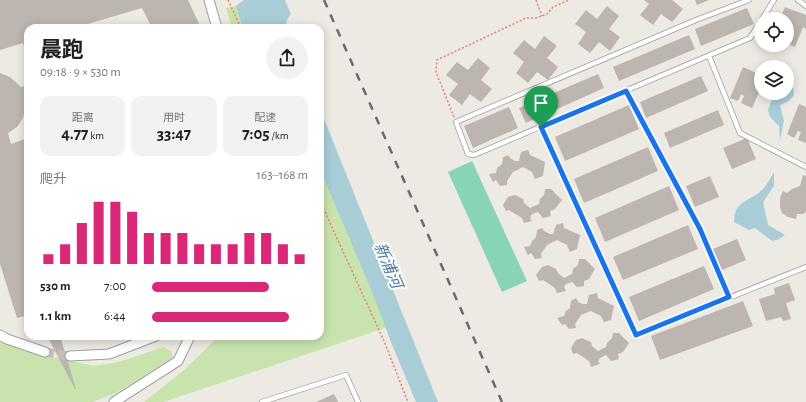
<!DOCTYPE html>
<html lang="zh">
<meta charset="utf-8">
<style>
body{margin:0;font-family:"Alegreya Sans","Noto Sans SC",sans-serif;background:#f2f2f2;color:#202124;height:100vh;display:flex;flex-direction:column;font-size:15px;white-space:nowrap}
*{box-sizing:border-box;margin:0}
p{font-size:13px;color:#757577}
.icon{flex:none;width:22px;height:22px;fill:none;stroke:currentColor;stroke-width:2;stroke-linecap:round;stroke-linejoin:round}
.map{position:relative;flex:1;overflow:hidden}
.side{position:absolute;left:24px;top:24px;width:300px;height:316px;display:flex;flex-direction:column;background:#fff;border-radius:12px;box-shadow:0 2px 10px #0003}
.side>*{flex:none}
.tools{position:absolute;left:754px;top:12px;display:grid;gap:8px}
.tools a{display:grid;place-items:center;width:40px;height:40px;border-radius:50%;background:#fff;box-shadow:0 2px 10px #0003;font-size:20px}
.pin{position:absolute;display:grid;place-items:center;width:34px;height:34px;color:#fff;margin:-41px -17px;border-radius:50% 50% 50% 0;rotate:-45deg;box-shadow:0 0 4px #0007}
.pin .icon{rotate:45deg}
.round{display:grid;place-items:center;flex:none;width:42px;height:42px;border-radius:21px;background:#f2f2f2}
.summary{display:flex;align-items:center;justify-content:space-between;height:68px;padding:0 16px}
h1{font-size:22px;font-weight:700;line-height:30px}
.stats{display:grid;grid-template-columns:repeat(3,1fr);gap:6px;height:68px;padding:4px 16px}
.stats div{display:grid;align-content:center;border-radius:10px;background:#f2f2f2;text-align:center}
.stats b{font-size:17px;font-weight:700}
.stats small{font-size:11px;font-weight:400}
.stats p{font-size:11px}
.chart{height:112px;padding:8px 16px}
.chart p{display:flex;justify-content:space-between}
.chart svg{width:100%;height:72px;margin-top:4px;stroke:#db2777;stroke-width:6}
ul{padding:0 16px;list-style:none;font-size:13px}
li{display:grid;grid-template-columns:64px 48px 1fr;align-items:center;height:30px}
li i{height:10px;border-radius:5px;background:#db2777}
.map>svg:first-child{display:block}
</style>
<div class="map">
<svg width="806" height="402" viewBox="0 0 806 402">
<rect width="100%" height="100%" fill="#ede9e3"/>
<path fill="#c9e3ad" d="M236 6 243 28H232L226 8Z
M320 159 391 326 163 402H144L183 371 215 340 217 336H320Z
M0 338 23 351 94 366 119 362 164 347 172 352V358L116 393 92 402H0Z"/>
<path fill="#88d5b5" d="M472 161 527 281 502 292 448 172Z"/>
<path fill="#a8cdd6" d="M244 0H285L291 14C287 19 285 22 287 28H243L236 6Z
M793 86 794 95 789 101 780 105 784 121 780 140 779 126 770 117 768 110C772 99 773 93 787 93V88Z
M320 109 438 402H416L393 347 370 287 320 169Z
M774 172V186L763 202 768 225 785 235 779 239 772 241 755 228 749 230 734 222C735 199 748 203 761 191 767 185 770 179 774 172Z"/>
<path fill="#bdb5b0" d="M0 0H188L201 28H152L142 8 74 28H28V56L23 43 0 50Z
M644 0H672L683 9 672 22 661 14 653 25 640 15 649 4Z
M695 0H709L697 5Z
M607 6 619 16 609 29 620 37 610 51 599 42 590 53 578 44 586 32 575 24 586 10 597 19Z
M785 7 806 15V29L803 27 795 47 787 44V19H780Z
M747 8 754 24 701 46 695 29Z
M689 35 695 49 619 81 613 67Z
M544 36 557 46 547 58 558 67 548 80 537 72 528 83 516 73 524 62 513 53 524 40 535 49Z
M478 58 490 68 481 80 492 89 481 102 470 94 462 105 449 95 458 84 446 75 457 62 468 70Z
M743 67 761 75V88L752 108 741 103 744 96 741 94 738 101 730 98Z
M0 73 10 77 21 87 28 85V98L24 99 25 109 23 118 17 127 8 133 11 144 28 138V315L17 318 0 264Z
M598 74 604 88 526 123 519 108Z
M701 76 708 91 646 118 640 102Z
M799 104 806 107V143L798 140 801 132 798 131 794 138 787 134Z
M629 105 639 129 565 161 555 137Z
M509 107 518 128 473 148 464 126Z
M718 110 724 125 670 148 664 133Z
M747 138 756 159 732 169 723 148Z
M648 147 658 171 584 203 574 179Z
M528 150 530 155 545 162 543 176 535 179 532 172 523 167 513 172 507 181V185L500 186 496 180 493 182 489 174 496 173 497 168 502 164 503 157 508 155 510 158 515 161H519L521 152Z
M803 175 806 176V212L803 214H797L796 219 788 217 782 213 780 207V198L783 191 787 193 792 189 800 186Z
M710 176 719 197 695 207 686 186Z
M669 186 679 210 605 242 595 218Z
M545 189H551L562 200 555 209 550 211 551 216 543 218 538 212 532 214 530 218 532 221 524 223 522 218 509 210 506 211 503 205 508 197 515 195 523 199 524 203 530 208 539 204 540 199 544 195Z
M563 223 564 228 580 235 577 249 570 252 567 245 557 240 547 245 541 254 542 258 535 259 531 253 528 255 524 247 530 246 532 241 536 237 537 230 542 228 544 231 550 234H553L556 225Z
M688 225 698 249 623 280 613 257Z
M737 239 746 260 722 270 713 249Z
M579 259H585L595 269 589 279 584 281V286L577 287 572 282 566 284 564 287 566 291 557 293 555 288 543 280 539 281 536 275 542 267 548 265 556 269 558 273 564 278 572 274 573 269 578 265Z
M704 266 714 289 639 321 629 297Z
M789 283 795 300 786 303 791 319 783 321 781 317 766 321 759 299 775 294 774 288Z
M597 293 598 298 614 306 611 320 604 322 601 316 591 311 581 315 575 324 576 328 569 329 565 324 562 325 557 318 564 316 566 311 570 308 571 301 576 298 578 302 583 304H587L589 295Z
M743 301 753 326 660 360 651 336Z
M613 333H619L629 343 623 352 618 354 619 359 611 361 606 355 600 358 598 361 600 364 591 367 589 361 577 353 573 354 571 348 576 340 582 338 591 342 592 346 598 351 606 347 607 343 612 338Z
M47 336H60L76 389H75Z
M334 394 338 402H316Z"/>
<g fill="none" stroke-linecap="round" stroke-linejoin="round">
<path stroke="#c3c0bb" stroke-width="9" stroke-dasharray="9 4.5" stroke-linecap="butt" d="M45 352 70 356"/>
<g stroke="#9e9e9e" stroke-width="6">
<path id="service" d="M749 0 696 20 456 122 468 154 474 155 750 38 761 21
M798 0 806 6
M762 19 774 0
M709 56 740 133 806 167
M626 91 700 229 729 297
M541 127 636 335 806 267
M262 402 346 375 358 402"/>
</g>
<g stroke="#9e9e9e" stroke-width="11">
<path id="minor" d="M209 0 217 28
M0 335 7 339 45 352
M70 356 109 354 156 336
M114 402 178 361 190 336"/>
</g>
<path stroke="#ec7e75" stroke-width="1.5" stroke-dasharray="2 2" stroke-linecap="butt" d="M228 0 241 28
M536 0 542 16
M454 117 436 72 437 60 526 18H536L542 16 547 14 553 7 569 0
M320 201 384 341 408 402"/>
<use href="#service" stroke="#fff" stroke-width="4.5"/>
<use href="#minor" stroke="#fff" stroke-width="9"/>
<path stroke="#6b6b6b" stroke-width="2.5" stroke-dasharray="8 8" stroke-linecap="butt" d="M324 0 502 402"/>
</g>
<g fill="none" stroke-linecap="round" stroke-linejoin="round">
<g stroke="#fff" stroke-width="8">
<path id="route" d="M626 91 700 229 729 297 636 335 541 127Z"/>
</g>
<use href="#route" stroke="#1a73e8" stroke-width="5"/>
</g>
<g text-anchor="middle" stroke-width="4" stroke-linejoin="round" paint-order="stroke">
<g font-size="16" font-style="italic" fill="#50789b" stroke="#fff">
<text transform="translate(389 265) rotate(67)" y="6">新浦河</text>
</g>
</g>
</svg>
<div class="tools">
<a><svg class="icon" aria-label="locate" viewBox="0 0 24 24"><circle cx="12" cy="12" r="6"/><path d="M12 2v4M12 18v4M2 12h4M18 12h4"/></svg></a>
<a><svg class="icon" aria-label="layers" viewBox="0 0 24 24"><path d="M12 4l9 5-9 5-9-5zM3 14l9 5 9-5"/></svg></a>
</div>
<div class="pin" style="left:541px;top:127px;background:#1e9e55"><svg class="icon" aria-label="arrive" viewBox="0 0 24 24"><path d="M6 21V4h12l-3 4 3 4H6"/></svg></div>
<section class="side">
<div class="summary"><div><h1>晨跑</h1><p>09:18 · 9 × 530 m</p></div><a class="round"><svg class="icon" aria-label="share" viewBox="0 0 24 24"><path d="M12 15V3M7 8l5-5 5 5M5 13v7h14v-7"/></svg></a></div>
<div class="stats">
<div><p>距离</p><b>4.77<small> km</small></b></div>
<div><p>用时</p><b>33:47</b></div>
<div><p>配速</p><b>7:05<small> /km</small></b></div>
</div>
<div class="chart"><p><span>爬升</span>163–168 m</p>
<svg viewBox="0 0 160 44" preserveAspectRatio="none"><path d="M5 44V38M15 44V32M25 44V19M35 44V6M45 44V6M55 44V12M65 44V25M75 44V25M85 44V25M95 44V32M105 44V32M115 44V32M125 44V25M135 44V25M145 44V32M155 44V38"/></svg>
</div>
<ul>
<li><b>530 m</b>7:00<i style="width:75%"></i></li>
<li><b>1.1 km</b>6:44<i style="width:88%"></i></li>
</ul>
</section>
</div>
